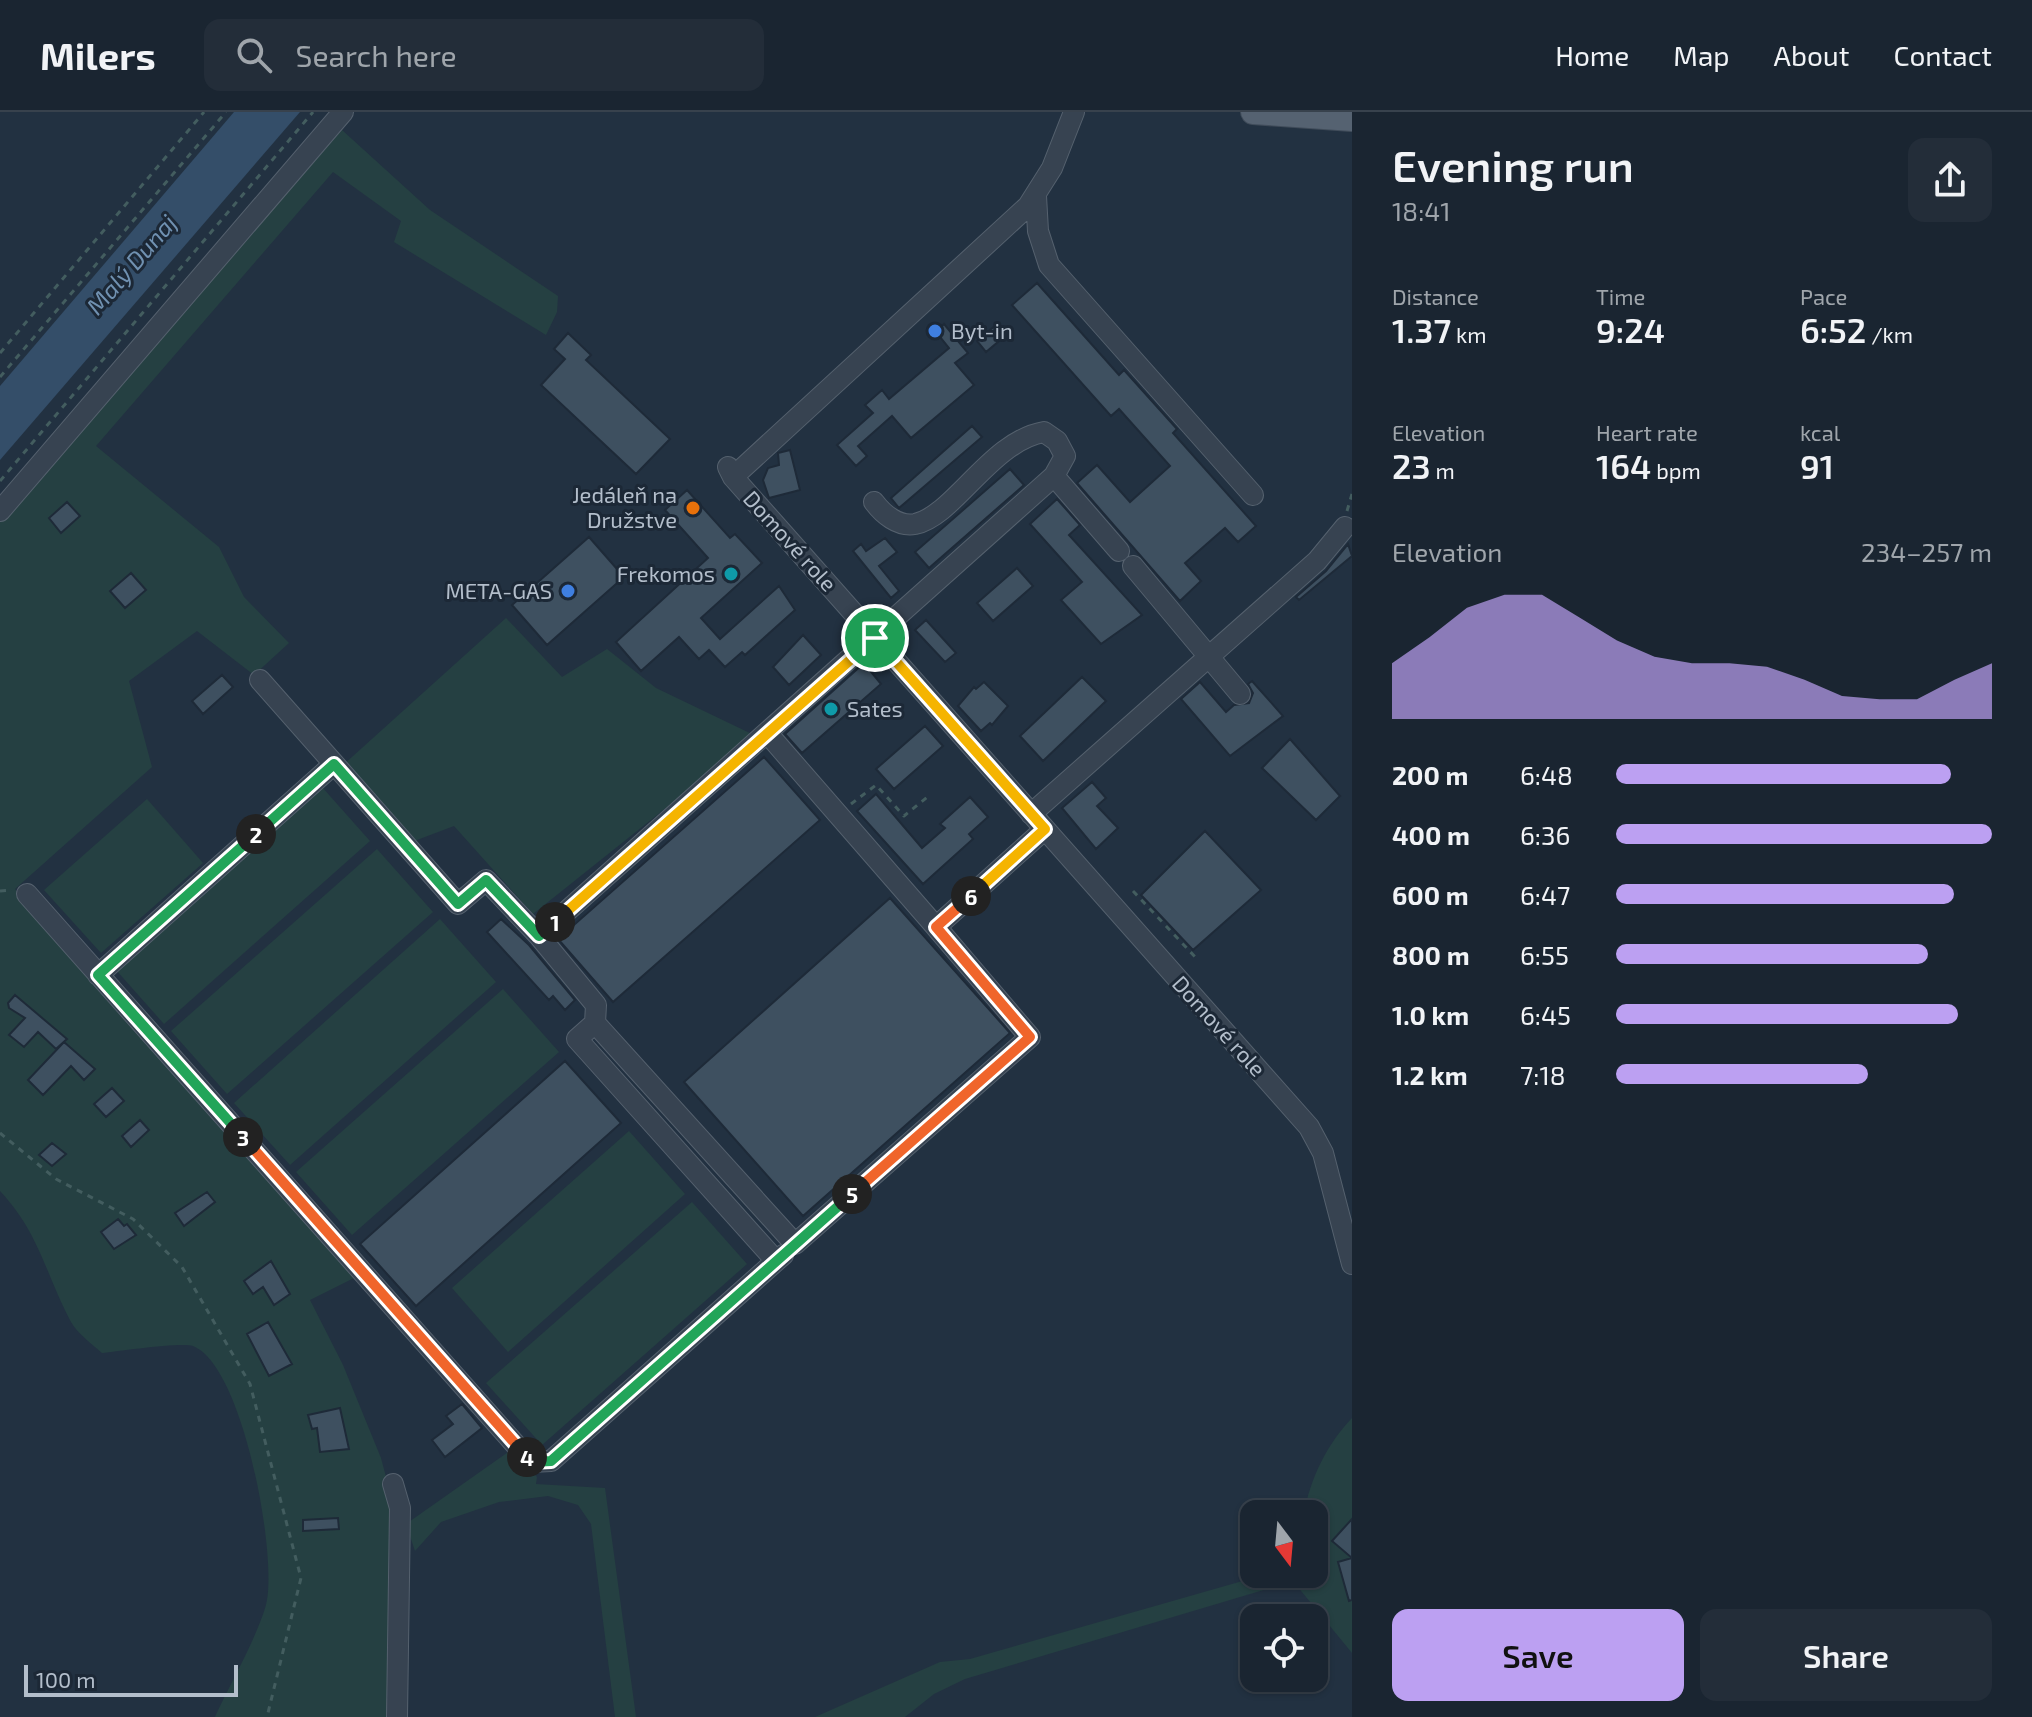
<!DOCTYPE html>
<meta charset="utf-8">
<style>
body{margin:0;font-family:"Exo 2",sans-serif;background:#232d39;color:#f1f3f6;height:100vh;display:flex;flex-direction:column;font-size:30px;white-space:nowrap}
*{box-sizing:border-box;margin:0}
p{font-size:26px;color:#9fa5ab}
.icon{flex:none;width:44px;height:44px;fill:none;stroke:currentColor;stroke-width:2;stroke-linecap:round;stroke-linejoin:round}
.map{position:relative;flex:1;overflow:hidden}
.side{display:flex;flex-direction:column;background:#1a2531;width:680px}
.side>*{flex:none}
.needle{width:52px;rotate:164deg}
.buttons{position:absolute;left:1240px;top:1388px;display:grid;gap:16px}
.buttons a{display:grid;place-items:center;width:88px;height:88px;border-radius:16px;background:#1a2531;box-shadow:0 2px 6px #0004,0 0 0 2px #38424d;font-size:40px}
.scale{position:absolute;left:24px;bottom:20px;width:214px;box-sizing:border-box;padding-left:8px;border:4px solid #b3becb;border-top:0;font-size:22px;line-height:28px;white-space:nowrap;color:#b3becb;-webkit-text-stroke:6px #1c2836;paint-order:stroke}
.pin{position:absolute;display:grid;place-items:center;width:68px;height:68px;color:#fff;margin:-34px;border:4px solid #fff;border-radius:50%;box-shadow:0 2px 8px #0007}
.km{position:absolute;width:40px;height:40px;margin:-20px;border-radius:50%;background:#222;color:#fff;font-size:22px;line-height:40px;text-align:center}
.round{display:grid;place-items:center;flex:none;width:84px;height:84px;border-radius:16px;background:#232d39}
.headline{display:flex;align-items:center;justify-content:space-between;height:136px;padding:0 40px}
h1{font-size:44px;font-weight:600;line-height:60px}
.figures{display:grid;grid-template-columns:repeat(3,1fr);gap:12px;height:136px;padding:8px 40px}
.figures div{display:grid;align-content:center}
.figures b{font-size:34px;font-weight:600}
.figures small{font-size:22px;font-weight:400}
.figures p{font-size:22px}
.chart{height:224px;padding:16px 40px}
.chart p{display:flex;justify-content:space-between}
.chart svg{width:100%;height:144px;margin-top:8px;fill:#bca0f2;opacity:.7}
.primary-button{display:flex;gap:16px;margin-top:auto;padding:16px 40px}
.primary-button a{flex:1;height:92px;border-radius:16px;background:#bca0f2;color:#111;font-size:32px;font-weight:600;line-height:92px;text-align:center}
.primary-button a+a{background:#232d39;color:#f1f3f6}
ul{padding:0 40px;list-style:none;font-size:26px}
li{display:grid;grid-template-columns:128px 96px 1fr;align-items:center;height:60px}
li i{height:20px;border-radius:10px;background:#bca0f2}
header{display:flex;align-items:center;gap:48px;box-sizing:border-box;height:112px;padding:0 40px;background:#1a2531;border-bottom:2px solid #38424d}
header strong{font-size:38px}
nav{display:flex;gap:44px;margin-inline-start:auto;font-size:28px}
.search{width:560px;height:72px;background:#232d39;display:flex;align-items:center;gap:20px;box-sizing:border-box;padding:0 28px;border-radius:16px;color:#9fa5ab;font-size:30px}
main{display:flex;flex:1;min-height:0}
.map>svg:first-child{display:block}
</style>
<header>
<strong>Milers</strong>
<div class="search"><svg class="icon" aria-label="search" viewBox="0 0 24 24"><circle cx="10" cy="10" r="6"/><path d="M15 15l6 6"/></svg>Search here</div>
<nav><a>Home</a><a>Map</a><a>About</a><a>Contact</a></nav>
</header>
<main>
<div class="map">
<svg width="1352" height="1605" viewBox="0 0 1352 1605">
<rect width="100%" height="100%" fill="#223141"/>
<path fill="#254042" d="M342 18 430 98 558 184 557 200 546 223 394 130 401 109 333 60 96 334 219 435 244 485 289 531 254 563 197 519 129 569 152 655 15 777 358 1164 310 1188 343 1253 381 1346 396 1403 390 1605H215C228 1576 262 1516 267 1488 276 1437 243 1254 193 1234 182 1230 119 1239 102 1241 92 1232 77 1221 71 1210 45 1161 40 1122 0 1079V405Z
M506 506 562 565 607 537 656 576 756 624 533 802 454 714 409 731 342 654Z
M314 666 370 729 164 912 108 849Z
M147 687 203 751 101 841 44 778Z
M377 737 433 800 227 982 171 919Z
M440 807 496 870 290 1053 234 991Z
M503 877 559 940 352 1123 296 1060Z
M629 1019 685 1082 508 1240 452 1176Z
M692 1090 747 1152 542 1333 486 1271Z
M1352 1306V1541L1297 1474 1274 1475 965 1567 934 1582 905 1605H815L940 1550 970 1547 1267 1462H1314V1402H1304C1310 1367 1327 1332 1352 1306Z
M511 1338 537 1365 536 1372 605 1376 636 1605H615L591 1412 578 1393 548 1384 499 1390 441 1410 415 1439 406 1412Z"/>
<path fill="#344e69" d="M234 0H300L0 348V274Z"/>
<path fill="#3e5060" stroke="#1e2a38" stroke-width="2" d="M1037 171 1119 263 1124 258 1177 317 1173 321 1256 414 1238 430 1225 416 1185 451 1201 469 1180 489 1077 371 1097 353 1130 390 1170 354 1119 297 1111 304 1012 193Z
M944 212 968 241 955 251 974 273 911 326 892 304 858 334 867 344 856 354 837 333 873 301 865 293 882 278 889 287 949 236 936 220Z
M996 213 1005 224 986 240 977 229Z
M568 221 591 243 586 248 670 327 636 362 541 273 565 247 554 237Z
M972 314 982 325 899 396 891 386Z
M790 338 800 378 769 386 763 368 768 356 779 353 778 341Z
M1010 357 1024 373 929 456 915 440Z
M687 378 730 426 735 422 762 451 701 506 720 527 779 474 795 498 745 543 742 540 725 555 709 538 699 547 679 525 641 559 616 530 708 446 665 398Z
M1057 387 1080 413 1069 423 1142 503 1101 532 1061 488 1082 470 1030 412Z
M67 390 80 404 61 421 49 406Z
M589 425 624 465 547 533 512 493Z
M885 426 897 440 879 454 899 479 891 486 853 439 861 432 866 439Z
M1348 432 1352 444 1299 488 1296 485 1326 459Z
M1017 456 1033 474 993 509 977 491Z
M131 461 146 478 125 496 110 479Z
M926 508 956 541 945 550 915 518Z
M803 523 821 543 789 573 773 555Z
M864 551 881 572 802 641 785 622Z
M222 563 233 575 203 602 192 589Z
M1082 565 1106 589 1043 649 1020 624Z
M1252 569 1283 604 1230 644 1181 587 1200 570 1226 600 1234 593 1249 591 1253 581 1248 572Z
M984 570 1008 594 992 613 990 611 981 619 958 594 974 575 976 577Z
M925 614 943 634 894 677 876 657Z
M1290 627 1340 684 1316 708 1262 656Z
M764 645 820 708 613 890 558 827Z
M1092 670 1106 686 1097 694 1118 716 1096 737 1062 696Z
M876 682 922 736 945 716 940 712 970 685 988 705 969 722 973 727 923 772 857 699Z
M1205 719 1261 778 1193 838 1141 783Z
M890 786 1010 921 803 1104 684 970Z
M501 807 529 833 575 888 565 898 553 884 549 888 487 820Z
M15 883 67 927 56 937 38 920 24 935 9 923 25 906 9 896 8 891Z
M64 930 95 957 84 968 71 954 43 983 28 968Z
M565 949 621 1011 416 1194 360 1132Z
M112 976 124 989 106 1005 94 992Z
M140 1008 149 1018 131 1035 122 1024Z
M52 1031 66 1042 52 1054 39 1043Z
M207 1080 215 1090 184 1114 175 1101Z
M118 1107 124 1114 127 1112 136 1123 114 1137 101 1120Z
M271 1149 290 1182 274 1193 263 1175 253 1182 244 1169Z
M268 1210 292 1252 269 1264 247 1222Z
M462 1292 482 1316 445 1345 432 1328 453 1312 446 1304Z
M340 1296 349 1337 320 1340 317 1316 312 1317 308 1303Z
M338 1406 339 1417 303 1419V1408Z
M1352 1407V1488L1349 1489 1338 1450 1352 1446 1332 1429Z"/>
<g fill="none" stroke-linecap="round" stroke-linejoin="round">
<g stroke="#55616e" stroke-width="22">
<path id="minor" d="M1036 84 1038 119 1049 153 1253 383
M728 355 733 365 1309 1015 1323 1041 1352 1152
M1054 364 1119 439
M733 365 1028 94 1052 56 1074 0
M874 390C883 402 898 415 915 412 954 404 991 329 1044 320L1057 329 1065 344 1054 364 539 824 596 893 595 911 795 1132 1030 925 936 815 1045 717
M0 399 343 0
M1133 454 1240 582
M260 568 458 792 486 768 539 824
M768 622 936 815
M1031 702 1317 449 1345 415
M27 782 531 1350 551 1349 776 1149
M98 863 334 652
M595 911 577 927 776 1149 783 1143
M393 1372 400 1396 397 1605"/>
</g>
<g stroke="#404c5a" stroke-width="26">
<path id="major" d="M1253 0 1352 7"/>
</g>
<path stroke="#435d5f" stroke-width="3" stroke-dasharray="6 6" stroke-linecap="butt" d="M0 241 204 0
M0 265 226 0
M0 369 313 0
M1347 399 1352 382
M851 692 876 673 904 704 931 682
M0 779 12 778
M1133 779 1198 848
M0 1021 56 1067 133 1107 182 1155 250 1272 301 1466 267 1605"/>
<use href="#minor" stroke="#374351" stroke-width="20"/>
<use href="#major" stroke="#556271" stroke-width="24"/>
</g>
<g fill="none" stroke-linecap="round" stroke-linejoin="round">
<g stroke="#fff" stroke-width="16">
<path id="split-1" d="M555 810 875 526"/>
</g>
<g stroke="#fff" stroke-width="16">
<path id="split-2" d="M256 722 334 652 458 792 486 768 539 824 555 810"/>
</g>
<g stroke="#fff" stroke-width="16">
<path id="split-3" d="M243 1025 98 863 256 722"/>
</g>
<g stroke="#fff" stroke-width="16">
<path id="split-4" d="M243 1025 527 1345"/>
</g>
<g stroke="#fff" stroke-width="16">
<path id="split-5" d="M527 1345 531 1350 551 1349 852 1082"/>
</g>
<g stroke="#fff" stroke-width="16">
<path id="split-6" d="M852 1082 1030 925 936 815 971 784"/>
</g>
<g stroke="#fff" stroke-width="16">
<path id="split-7" d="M875 526 1045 717 971 784"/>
</g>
<use href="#split-1" stroke="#f5b400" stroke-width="10"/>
<use href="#split-2" stroke="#22a559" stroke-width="10"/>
<use href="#split-3" stroke="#22a559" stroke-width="10"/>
<use href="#split-4" stroke="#f0652b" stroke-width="10"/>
<use href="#split-5" stroke="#22a559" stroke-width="10"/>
<use href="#split-6" stroke="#f0652b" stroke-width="10"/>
<use href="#split-7" stroke="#f5b400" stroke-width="10"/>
</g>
<g fill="#3f7fe0" stroke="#1c2836" stroke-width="3">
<circle cx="935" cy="219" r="8"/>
<circle cx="568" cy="479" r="8"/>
</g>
<circle fill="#e8710a" stroke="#1c2836" stroke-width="3" cx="693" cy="396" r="8"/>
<g fill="#0f9aa8" stroke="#1c2836" stroke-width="3">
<circle cx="731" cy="462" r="8"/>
<circle cx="831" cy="597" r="8"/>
</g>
<g text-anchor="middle" stroke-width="6" stroke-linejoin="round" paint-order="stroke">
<g font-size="22" fill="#b3becb" stroke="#1c2836" text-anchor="end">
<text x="951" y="227" text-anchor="start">Byt-in</text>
<text x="677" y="391">Jedáleň na<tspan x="677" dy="25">Družstve</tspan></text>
<text x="715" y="470">Frekomos</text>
<text x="552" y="487">META-GAS</text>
<text x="847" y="605" text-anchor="start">Sates</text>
</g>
<g font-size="22" fill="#b3becb" stroke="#1c2836">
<text transform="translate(790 429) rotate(48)" y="8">Domové role</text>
<text transform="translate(1219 914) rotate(48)" y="8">Domové role</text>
</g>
<g font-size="24" font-style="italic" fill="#7091b1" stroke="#1c2836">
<text transform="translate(132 153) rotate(-49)" y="8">Malý Dunaj</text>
</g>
</g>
</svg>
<div class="buttons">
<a><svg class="needle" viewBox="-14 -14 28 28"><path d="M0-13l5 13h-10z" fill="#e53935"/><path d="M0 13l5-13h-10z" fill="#9fa5ab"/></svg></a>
<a><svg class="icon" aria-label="locate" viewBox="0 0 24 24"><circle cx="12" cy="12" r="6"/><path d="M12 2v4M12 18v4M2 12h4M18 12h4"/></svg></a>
</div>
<div class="scale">100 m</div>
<div class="pin" style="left:875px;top:526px;background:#1e9e55"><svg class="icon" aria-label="arrive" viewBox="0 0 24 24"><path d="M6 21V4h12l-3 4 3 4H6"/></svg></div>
<b class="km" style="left:555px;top:810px">1</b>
<b class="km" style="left:256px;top:722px">2</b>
<b class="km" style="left:243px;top:1025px">3</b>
<b class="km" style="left:527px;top:1345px">4</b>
<b class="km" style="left:852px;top:1082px">5</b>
<b class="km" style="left:971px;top:784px">6</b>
</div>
<section class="side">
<div class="headline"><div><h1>Evening run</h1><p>18:41</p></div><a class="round"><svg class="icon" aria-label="share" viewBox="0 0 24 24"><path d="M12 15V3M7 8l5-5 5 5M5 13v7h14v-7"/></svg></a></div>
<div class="figures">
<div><p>Distance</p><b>1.37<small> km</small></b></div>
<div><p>Time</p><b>9:24</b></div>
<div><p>Pace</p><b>6:52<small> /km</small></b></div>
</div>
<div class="figures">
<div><p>Elevation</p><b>23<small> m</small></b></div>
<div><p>Heart rate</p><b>164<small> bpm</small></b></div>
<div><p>kcal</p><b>91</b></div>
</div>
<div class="chart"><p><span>Elevation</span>234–257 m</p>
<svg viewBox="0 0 160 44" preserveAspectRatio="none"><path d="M0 44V27L10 19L20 10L30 6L40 6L50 13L60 20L70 25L80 27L90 27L100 28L110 32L120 37L130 38L140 38L150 32L160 27V44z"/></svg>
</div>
<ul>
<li><b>200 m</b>6:48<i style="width:89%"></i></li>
<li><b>400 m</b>6:36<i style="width:100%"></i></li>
<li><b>600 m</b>6:47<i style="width:90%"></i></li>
<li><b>800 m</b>6:55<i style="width:83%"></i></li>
<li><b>1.0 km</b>6:45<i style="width:91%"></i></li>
<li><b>1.2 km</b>7:18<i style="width:67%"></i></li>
</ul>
<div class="primary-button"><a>Save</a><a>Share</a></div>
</section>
</main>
